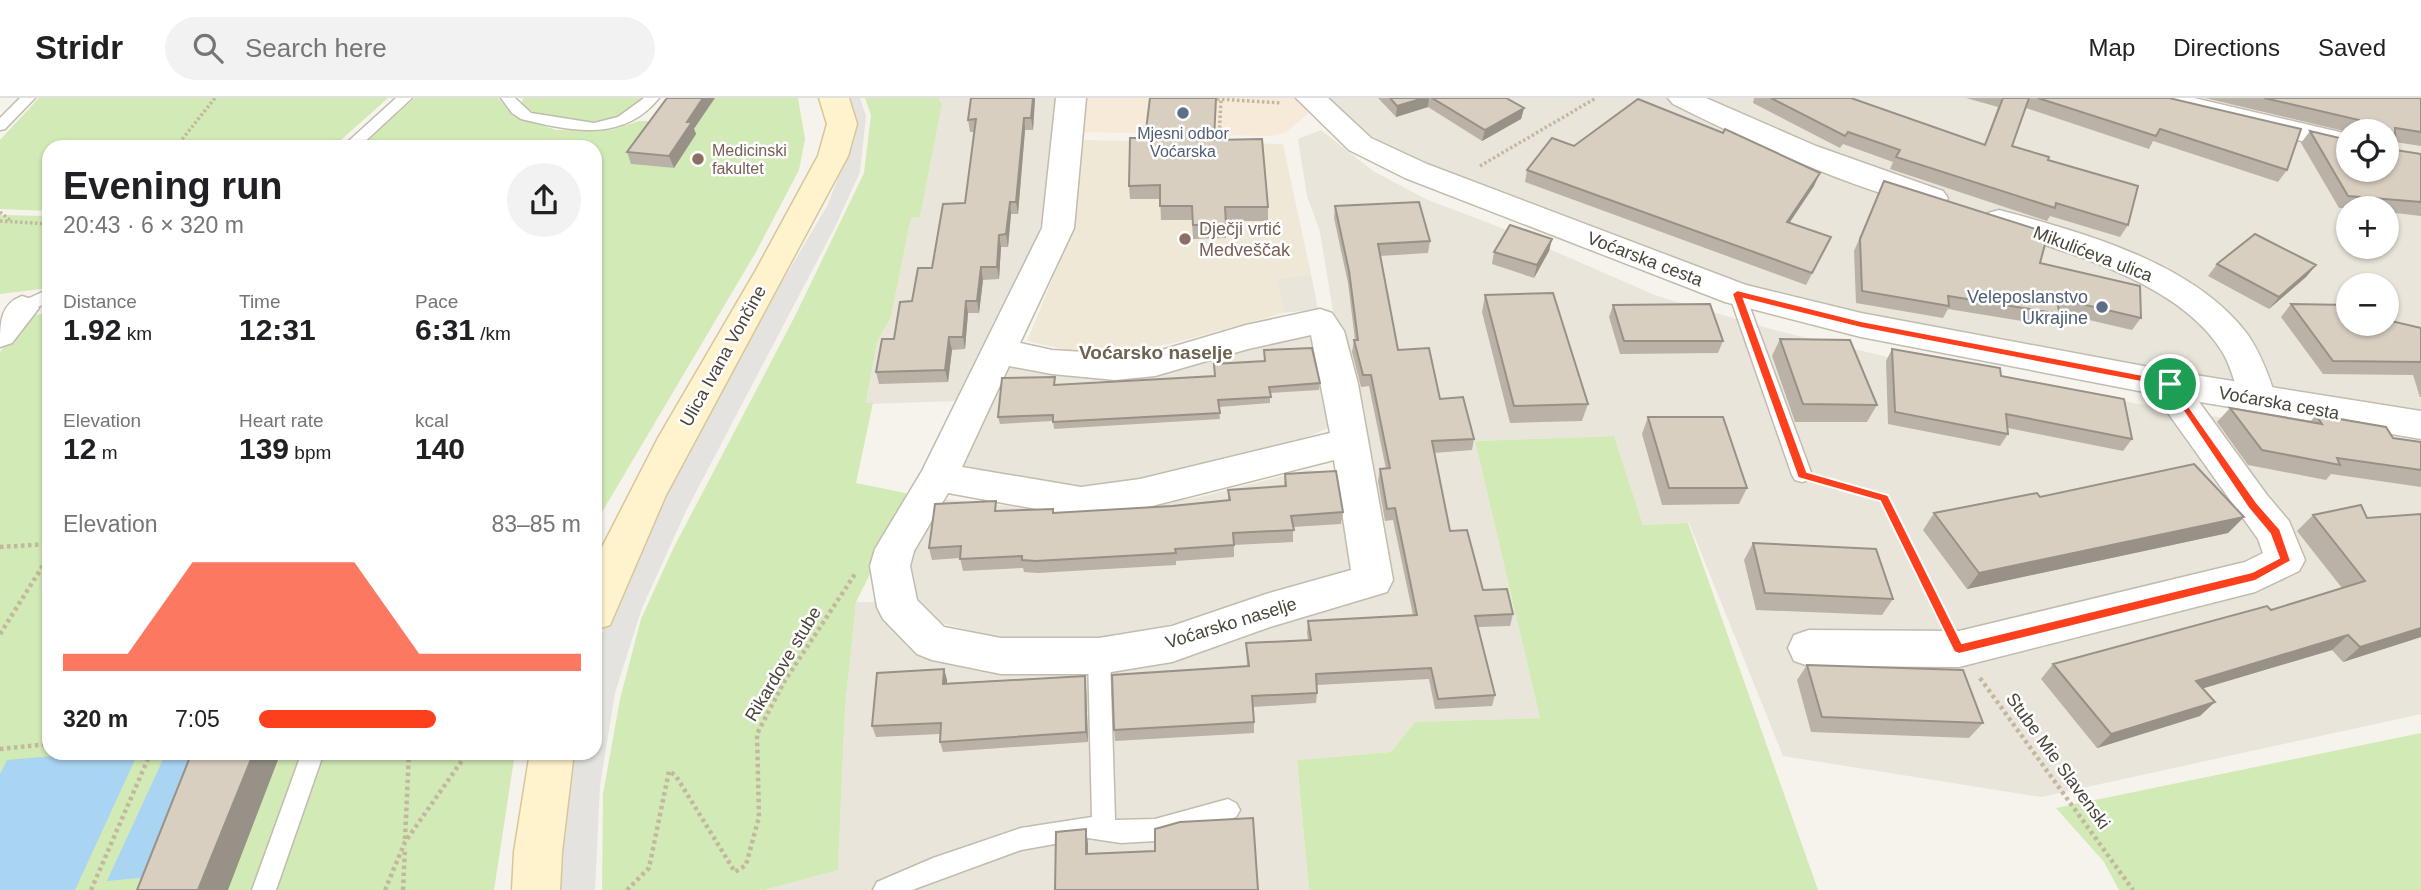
<!DOCTYPE html>
<meta charset="utf-8">
<style>
body{margin:0;font-family:Arial,sans-serif;background:#f2f2f2;color:#202124;height:100vh;display:flex;flex-direction:column;font-size:26px;white-space:nowrap}
*{box-sizing:border-box;margin:0}
p{font-size:23px;color:#757577}
.icon{flex:none;width:38px;height:38px;fill:none;stroke:currentColor;stroke-width:2;stroke-linecap:round;stroke-linejoin:round}
.map{position:relative;flex:1;overflow:hidden}
.details{position:absolute;left:42px;top:42px;width:560px;height:620px;display:flex;flex-direction:column;background:#fff;border-radius:21px;box-shadow:0 2px 5px #0004}
.details>*{flex:none}
.controls{position:absolute;left:2336px;top:21px;display:grid;gap:14px}
.controls a{display:grid;place-items:center;width:63px;height:63px;border-radius:50%;background:#fff;box-shadow:0 2px 5px #0004;font-size:35px}
.pin{position:absolute;display:grid;place-items:center;width:60px;height:60px;color:#fff;margin:-30px;border:4px solid #fff;border-radius:50%;box-shadow:0 2px 7px #0007}
.round{display:grid;place-items:center;flex:none;width:74px;height:74px;border-radius:37px;background:#f2f2f2}
.head{display:flex;align-items:center;justify-content:space-between;height:119px;padding:0 21px}
h1{font-size:38px;font-weight:800;line-height:52px}
.metrics{display:grid;grid-template-columns:repeat(3,1fr);gap:10px;height:119px;padding:7px 21px}
.metrics div{display:grid;align-content:center}
.metrics b{font-size:30px;font-weight:800}
.metrics small{font-size:19px;font-weight:400}
.metrics p{font-size:19px}
.chart{height:196px;padding:14px 21px}
.chart p{display:flex;justify-content:space-between}
.chart svg{width:100%;height:126px;margin-top:7px;fill:#fc3f1d;opacity:.7}
ul{padding:0 21px;list-style:none;font-size:23px}
li{display:grid;grid-template-columns:112px 84px 1fr;align-items:center;height:52px}
li i{height:18px;border-radius:9px;background:#fc3f1d}
header{display:flex;align-items:center;gap:42px;box-sizing:border-box;height:98px;padding:0 35px;background:#fff;border-bottom:2px solid #e0e0e0}
header strong{font-size:33px}
nav{display:flex;gap:38px;margin-inline-start:auto;font-size:24px}
.search{width:490px;height:63px;background:#f2f2f2;display:flex;align-items:center;gap:18px;box-sizing:border-box;padding:0 24px;border-radius:38px;color:#757577;font-size:26px}
.map>svg:first-child{display:block}
</style>
<header>
<strong>Stridr</strong>
<div class="search"><svg class="icon" aria-label="search" viewBox="0 0 24 24"><circle cx="10" cy="10" r="6"/><path d="M15 15l6 6"/></svg>Search here</div>
<nav><a>Map</a><a>Directions</a><a>Saved</a></nav>
</header>
<div class="map">
<svg width="2421" height="792" viewBox="0 0 2421 792">
<rect width="100%" height="100%" fill="#f6f3ec"/>
<path fill="#eae5da" fill-rule="evenodd" d="M939 0H1060L1047 110 1025 170 958 303 866 306 877 244 891 219 911 120 920 119 942 6Z
M1326 0H2421V318L1828 211 1745 192 1393 53 1352 26ZM2348 33H2387V72H2348ZM2348 110H2387V149H2348ZM2348 187H2387V226H2348Z
M1321 32 1373 73 1428 102 1499 129 1657 198 1778 233 1955 275 2421 353V616L2041 699 1783 658 1689 425 1643 427 1614 338 1475 343 1540 620 1415 624 1391 654 1297 662 1309 792H765L838 772 845 610 856 504H877L907 541 1116 571 1222 548 1325 511 1385 496 1375 419 1341 262 1320 134 1307 98 1298 41Z
M1311 176 1318 211 1284 215 1276 181Z
M1319 232 1330 329 1296 344 1143 386 1073 392 963 369 969 338 1004 269 1052 271Z
M1307 372 1344 375 1354 469 1322 485 1206 518 1091 545 991 538 938 524 907 497V464L934 400 1075 415 1196 400Z"/>
<path fill="#f7ead8" d="M1087 0H1297L1309 15 1285 35 1269 38 1084 34Z"/>
<path fill="#efe8d6" d="M1080 42 1283 46 1311 176 1277 181 1284 215 1170 246 1119 254 1067 252 1027 243 1062 158 1075 114Z"/>
<path fill="#d2eab5" d="M39 0H388L333 49H49V113L0 111V42Z
M415 0H498L512 17 556 32H612L639 23H650L632 66 674 70 691 36 715 0H798L805 41 799 72 756 154 595 426V49H359Z
M523 0H643C639 5 634 13 628 16 606 31 541 23 521 7Z
M865 0H939L942 6 920 119 911 120 891 219 877 244 866 305H873L856 385 910 396 856 504 845 610 838 772 765 792H602L603 696 620 601 641 521 673 451 796 216 864 75 871 17Z
M0 117 49 118V190L0 196Z
M49 215V654L515 655 494 792H0V254L27 218Z
M1614 338 1643 427 1688 425 1818 792H1309L1297 662 1391 654 1415 624 1540 620 1475 343Z
M2421 635V792H2119L2104 764 2056 710Z"/>
<path fill="#e5e3e0" d="M849 0H860L866 18 860 74 836 127 686 413 642 510 615 595 600 688 595 792H557L569 655 595 654V556L623 476 740 255 827 108 850 51 854 12Z"/>
<path fill="#a9d4f2" d="M88 655H138L75 792H0V676L7 662Z
M166 655H211L159 778 107 783Z"/>
<g fill="none" stroke-linecap="round" stroke-linejoin="round">
<g stroke="#c2bbae" stroke-width="3">
<path id="service" d="M20 0H35L5 31 0 32V20Z
M396 0H412L359 49H342Z
M501 0H515L531 15 594 25 618 19 644 0H659C623 45 570 33 521 21L512 15Z
M1737 190 1745 196 1812 377 1809 382 1802 384 1795 382 1792 377 1729 196Z
M49 191V204L22 216 13 210 16 206Z
M1099 549 1106 552 1110 558 1115 722 1155 721 1228 701 1236 705 1240 712 1236 719 1155 743 1121 745 1088 740 1021 752 912 792H873L877 784 933 760 1021 730 1092 719 1088 558 1092 552Z
M302 654H324L276 792H252Z"/>
</g>
<g stroke="#c2bbae" stroke-width="3">
<path id="minor" d="M1056 0H1086L1074 130 1020 245 1052 252 1115 256 1155 254 1246 227 1320 211 1332 215 1344 233 1358 286 1393 482 1387 494 1270 529 1172 564 1099 576H1001L932 562 917 556 883 521 877 509 870 468 875 451 922 373 1042 130ZM1311 237 1330 335 1140 381 1081 389 962 369 1009 268 1052 276 1115 282 1155 278 1248 251ZM1334 362 1351 472 1266 496 1172 528 1099 540H1001L944 529 917 502 910 468 914 453 948 395 1081 419 1140 411Z
M1668 0H1706L1816 48 1943 93 1948 100 1943 107 1932 110C1843 87 1755 47 1673 6Z
M2142 0H2194L2348 36V54L2147 6Z
M1999 112C2082 134 2195 165 2248 237 2261 256 2269 278 2276 300L2271 309 2258 313 2245 309C2235 292 2233 272 2223 255 2180 183 2063 153 1988 129L1983 122 1988 115Z
M22 198 34 202 39 210 12 245 0 249C0 225 0 206 22 198Z
M2170 273 2183 277 2194 297 2267 397 2289 423 2305 462 2299 473 2255 494 1959 569 1809 568 1794 563 1788 550 1794 537 1809 532 1959 533 2245 464 2263 455 2258 441 2168 315 2152 286 2157 277Z"/>
</g>
<g stroke="#c2bbae" stroke-width="3">
<path id="tertiary" d="M1296 0H1328L1371 40 1427 66 1746 187 1861 215 2170 273 2421 313V341L2170 299 1861 239 1725 204 1405 80 1349 52Z"/>
</g>
<g stroke="#d6c79b" stroke-width="3">
<path id="secondary" d="M819 0H849L857 26 848 58 666 397 610 527 595 532V465L599 455 658 340 756 172 818 58 827 26Z
M530 654H574L562 754 560 792H512L514 754Z"/>
</g>
<path stroke="#c4b79f" stroke-width="3.5" stroke-dasharray="2.5 2.5" stroke-linecap="butt" d="M1217 1 1282 5
M1219 40 1221 2
M176 49 215 0
M1480 68 1596 0
M0 114 11 123
M0 123 49 126"/>
<path stroke="#c4b79f" stroke-width="4.5" stroke-dasharray="3.5 3.5" stroke-linecap="butt" d="M1825 383 1884 400 1941 516
M0 449 49 446
M0 536 49 458
M1980 580 2133 792
M0 651 49 646
M405 741 409 654
M91 792 151 654
M385 792 405 744 468 654
M403 792 405 750
M627 792 649 770 669 673 676 678 735 774 746 767 759 719 757 636 784 584 855 476"/>
<use href="#service" fill="#fff" fill-rule="evenodd"/>
<use href="#minor" fill="#fff" fill-rule="evenodd"/>
<use href="#tertiary" fill="#fff" fill-rule="evenodd"/>
<use href="#secondary" fill="#fff3cd" fill-rule="evenodd"/>
</g>
<path fill="#bab2a6" d="M971 0H1035L1033 32H1025L1018 116H1011L1008 149H1001L999 181 983 182 979 215H968L965 251 952 252 948 284 879 286 876 274 894 241 912 203 932 170 965 105 974 34H970L968 22Z
M1378 0H1506L1524 10 1521 21 1482 43 1428 9 1396 19Z
M1754 0H1851L1984 47 1998 9 1966 0H2169L2287 72 2278 84 2153 43 2149 51 2026 10 2012 48 2048 62 2128 127 2120 139 2050 118 2047 123 1890 71 1893 64 1843 46 1840 50 1753 5Z
M2205 0H2421V48L2395 44V52L2421 56V118L2387 114V110H2339L2301 45 2310 33 2348 72 2387 33 2348 34Z
M694 31 696 36 674 70 631 66 627 54Z
M1214 42 1268 109V123H1226V140L1193 141 1192 122H1161L1160 101H1130L1129 88Z
M1574 48 1814 88 1789 125 1825 151 1806 187 1525 84 1527 72Z
M1884 83 2040 165 2141 220 2132 232 2059 215 2060 216 2052 228 1948 211 1943 220 1856 205 1854 153Z
M1335 108 1430 143 1428 155 1380 158 1398 252 1474 341 1472 352 1434 355 1450 433 1483 492 1513 516 1510 528 1478 529 1495 597 1492 608 1435 611 1429 581 1317 587V595L1316 605 1253 609 1254 624V635L1115 643 1114 632 1247 568 1246 545 1308 542 1307 535 1308 523 1413 517 1393 422 1385 423 1378 383 1380 371H1386L1369 288 1361 289 1352 254 1354 242H1355L1348 185 1334 120Z
M1552 141 1549 153 1534 180 1492 166 1494 154Z
M2217 166 2316 167 2306 179 2269 211 2208 178Z
M1485 197 1588 306 1582 323 1510 325 1482 214Z
M2291 206 2348 226 2421 230V299H2420L2413 277 2323 276 2281 219Z
M1613 207 1723 243 1718 255 1620 256 1609 219Z
M1780 241 1877 307 1867 324H1795L1772 258Z
M1892 251 2001 278 2132 341 2123 353 2008 330V336L2000 348 1888 326 1886 263Z
M1264 252 1320 285 1319 292 1270 295V305L1219 309 1220 321 1054 331 1053 323 1000 326 998 319 1055 279V287L1214 278V266L1264 263Z
M2230 310 2310 324 2316 317 2393 340 2421 344V389L2331 376 2326 382 2248 367 2217 324Z
M1648 319 1747 390 1739 406 1662 407 1642 336Z
M1285 376 1343 414 1341 426 1293 429V444L1234 447V459L1176 463V467L1038 475 1024 474 1023 470 963 473 960 460 932 462 929 450 998 413 1054 415 1172 408 1228 402V392L1284 388Z
M2040 399 2244 419 2228 435 1967 491 1923 432 1934 415Z
M2421 416V539L2343 564 2332 552 2203 590 2200 618 2097 650 2041 581 2053 566 2271 512 2342 490 2297 433 2313 417 2367 420Z
M1753 445 1893 501 1882 517 1756 512 1744 462Z
M1807 567 1983 625 1969 640 1811 634 1797 582Z
M944 571 947 582V585L1085 578 1086 589 1088 644 943 654 940 644V636L876 639 872 628Z"/>
<path fill="#979187" d="M703 0H715L694 31 696 36 674 70 669 58 687 24Z
M1033 0H1035L1033 32 1031 20Z
M1424 0H1429L1428 9 1396 19 1397 8Z
M1524 10 1521 21 1482 43 1485 32Z
M1024 20 1025 32 1018 116 1016 104Z
M1820 75 1814 88 1782 136 1787 124Z
M1010 104 1011 116 1008 149 1006 136Z
M999 137 1001 149 999 181 997 169Z
M1552 141 1549 153 1534 180 1537 167Z
M2316 167 2306 179 2269 211 2279 199Z
M981 169 983 182 979 215 977 203Z
M966 203 968 215 965 251 963 239Z
M949 239 952 252 948 284 945 272Z
M2244 419 2228 435 1967 491 1979 475Z
M2421 530V539L2343 564 2360 549Z
M2348 537 2332 552 2181 597 2196 583Z
M944 571 947 582V597L943 586Z
M1085 578 1086 589 1088 644 1086 634Z
M2215 604 2200 618 2097 650 2111 636Z
M254 654H281L228 792H198Z
M1086 731 1088 745V770L1086 756Z"/>
<path fill="#d8cfc1" stroke="#979187" stroke-width="2" d="M667 0H703L687 24H692L669 58 627 54Z
M971 0H1033L1031 20H1024L1016 104H1010L1006 136 999 137 997 169H981L977 203H966L963 239H949L945 272 876 274 882 241H894L900 204 912 203 918 170H932L943 106 965 105 976 21 968 22Z
M1150 0H1216L1214 42 1262 41 1268 109H1225L1226 126 1193 127 1192 108H1160V87L1129 88 1130 40H1145Z
M1390 0H1424L1397 8Z
M1432 0H1506L1524 10 1485 32Z
M1771 0H1851L1985 47 2003 0H2029L2012 48 2049 59 2048 62 2138 88 2128 127 2056 105 2055 110 1896 59 1900 52 1848 34 1845 38Z
M2038 0H2169L2301 31 2287 72 2160 31 2156 38Z
M2264 0H2421V34L2395 30V52L2421 56V104L2348 98 2310 33 2348 42V72H2387V33H2360L2359 22Z
M1638 1 1723 35 1725 31 1820 75 1787 124 1831 139 1812 175 1527 72 1552 40 1574 48Z
M1884 83 2048 135 2040 165 2140 188 2141 220 2056 200 2060 216 1948 198 1949 208 1862 193 1860 141Z
M1419 104 1430 143 1378 146 1398 252 1429 250 1440 301 1463 299 1474 341 1432 343 1450 433 1467 432 1483 492 1507 491 1513 516 1475 518 1495 597 1438 601 1431 570 1316 576 1317 595 1252 598 1254 624 1114 632 1112 577 1249 568 1246 545 1311 542 1308 523 1417 517 1395 410 1387 411 1380 371 1390 370 1371 277H1363L1354 242H1358L1349 173 1335 108Z
M1510 127 1552 141 1537 167 1494 154Z
M2255 136 2316 167 2279 199 2217 166Z
M1553 195 1588 306 1514 308 1485 197Z
M1710 206 1723 243H1624L1613 207Z
M2291 206 2348 207V226H2387V222L2421 230V264L2333 263Z
M1780 241 1850 242 1877 307 1803 306Z
M1312 250 1320 285 1269 289 1271 299 1218 302 1220 315 1053 324V317L998 319 1002 280 1055 279 1054 287 1215 278 1214 266 1265 263 1264 252Z
M1892 251 2000 270 2001 278 2124 301 2132 341 2006 316 2008 336 1895 314Z
M2230 310 2322 326 2316 317 2386 329 2393 340 2421 344V372L2337 360 2340 367 2262 352Z
M1648 319H1723L1747 390H1669Z
M2194 366 2244 419 1979 475 1934 415 2037 395 2040 399Z
M1336 373 1343 414 1291 418 1294 432 1233 435 1234 447 1175 451 1176 455 1036 463 1022 462V458L960 461 961 448 929 450 935 406 996 403 995 413 1053 411V415L1172 408 1230 402 1228 392 1286 388 1285 376Z
M2361 407 2367 420 2421 416V530L2360 549 2348 537 2196 583 2215 604 2111 636 2053 566 2267 508 2271 512 2365 483 2313 417Z
M1753 445 1876 451 1893 501 1765 495Z
M1807 567 1963 572 1983 625 1822 619Z
M944 571 943 586 1085 578 1086 634 940 644 941 625 872 628 877 575Z
M192 654H254L198 792H137Z
M1253 720 1258 792H1055L1056 734 1086 731V756L1155 753V731L1180 724Z"/>
<path fill="#fc3f1d" stroke="#fff" stroke-width="2" fill-rule="evenodd" d="M1737 192 1861 223 2174 283 2185 303 2257 405 2280 431 2291 463 2255 483 1959 556 1954 554 1880 403 1798 380 1732 196ZM1744 201 1861 230 2167 289 2249 411 2270 436 2279 460 2252 474 1962 545 1888 397 1807 374Z"/>
<g fill="#5c6f8a" stroke="#fff" stroke-width="2.5">
<circle cx="1183" cy="15" r="7"/>
<circle cx="2102" cy="209" r="7"/>
</g>
<g fill="#8d6e63" stroke="#fff" stroke-width="2.5">
<circle cx="698" cy="61" r="7"/>
<circle cx="1185" cy="141" r="7"/>
</g>
<g text-anchor="middle" stroke-width="5" stroke-linejoin="round" paint-order="stroke">
<g font-size="16" fill="#4e5e75" stroke="#fff">
<text x="1183" y="41">Mjesni odbor<tspan x="1183" dy="18">Voćarska</tspan></text>
</g>
<g font-size="16" fill="#785e54" stroke="#fff" text-anchor="start">
<text x="712" y="58">Medicinski<tspan x="712" dy="18">fakultet</tspan></text>
</g>
<g font-size="18" fill="#785e54" stroke="#fff" text-anchor="start">
<text x="1199" y="137">Dječji vrtić<tspan x="1199" dy="21">Medveščak</tspan></text>
</g>
<g font-size="18" fill="#4b4439" stroke="#fff">
<text transform="translate(2093 156) rotate(21)" y="6">Mikulićeva ulica</text>
<text transform="translate(1645 161) rotate(21)" y="6">Voćarska cesta</text>
<text transform="translate(723 258) rotate(-61)" y="6">Ulica Ivana Vončine</text>
<text transform="translate(2279 305) rotate(10)" y="6">Voćarska cesta</text>
<text transform="translate(1231 525) rotate(-17)" y="6">Voćarsko naselje</text>
<text transform="translate(783 566) rotate(-59)" y="6">Rikardove stube</text>
<text transform="translate(2058 663) rotate(54)" y="6">Stube Mie Slavenski</text>
</g>
<g font-size="18" fill="#4e5e75" stroke="#fff" text-anchor="end">
<text x="2088" y="205">Veleposlanstvo<tspan x="2088" dy="21">Ukrajine</tspan></text>
</g>
<g font-size="19" font-weight="bold" fill="#6e6250" stroke="#fff">
<text x="1156" y="261">Voćarsko naselje</text>
</g>
</g>
</svg>
<div class="controls">
<a><svg class="icon" aria-label="locate" viewBox="0 0 24 24"><circle cx="12" cy="12" r="6"/><path d="M12 2v4M12 18v4M2 12h4M18 12h4"/></svg></a>
<a>+</a>
<a>−</a>
</div>
<div class="pin" style="left:2170px;top:286px;background:#1e9e55"><svg class="icon" aria-label="arrive" viewBox="0 0 24 24"><path d="M6 21V4h12l-3 4 3 4H6"/></svg></div>
<section class="details">
<div class="head"><div><h1>Evening run</h1><p>20:43 · 6 × 320 m</p></div><a class="round"><svg class="icon" aria-label="share" viewBox="0 0 24 24"><path d="M12 15V3M7 8l5-5 5 5M5 13v7h14v-7"/></svg></a></div>
<div class="metrics">
<div><p>Distance</p><b>1.92<small> km</small></b></div>
<div><p>Time</p><b>12:31</b></div>
<div><p>Pace</p><b>6:31<small> /km</small></b></div>
</div>
<div class="metrics">
<div><p>Elevation</p><b>12<small> m</small></b></div>
<div><p>Heart rate</p><b>139<small> bpm</small></b></div>
<div><p>kcal</p><b>140</b></div>
</div>
<div class="chart"><p><span>Elevation</span>83–85 m</p>
<svg viewBox="0 0 160 44" preserveAspectRatio="none"><path d="M0 44V38L10 38L20 38L30 22L40 6L50 6L60 6L70 6L80 6L90 6L100 22L110 38L120 38L130 38L140 38L150 38L160 38V44z"/></svg>
</div>
<ul>
<li><b>320 m</b>7:05<i style="width:55%"></i></li>
</ul>
</section>
</div>
